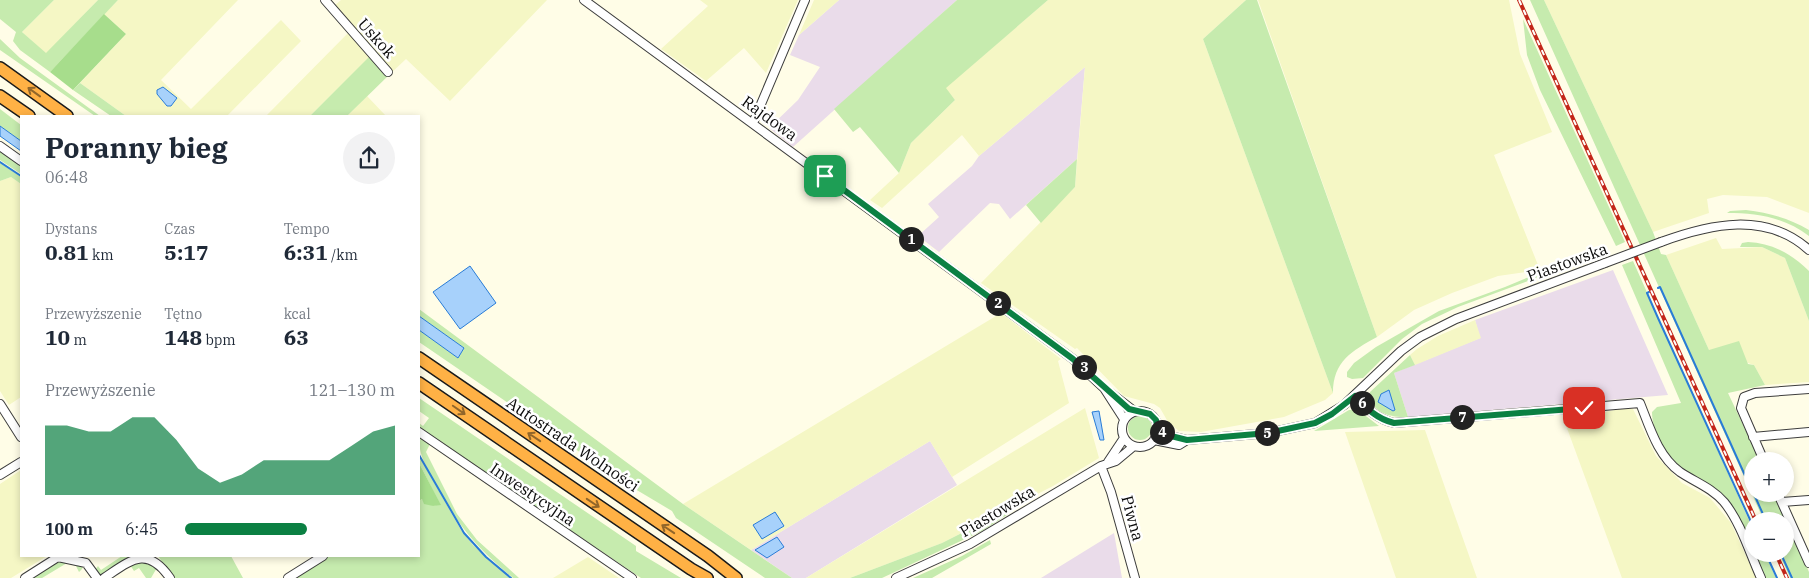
<!DOCTYPE html>
<html lang="pl">
<meta charset="utf-8">
<style>
body{margin:0;font-family:"IBM Plex Serif",serif;background:#f2f2f3;color:#1f2937;height:100vh;display:flex;flex-direction:column;font-size:19px;white-space:nowrap}
*{box-sizing:border-box;margin:0}
p{font-size:16px;color:#747a83}
.icon{flex:none;width:28px;height:28px;fill:none;stroke:currentColor;stroke-width:2;stroke-linecap:round;stroke-linejoin:round}
.map{position:relative;flex:1;overflow:hidden}
.drawer{position:absolute;left:20px;top:115px;width:400px;height:442px;display:flex;flex-direction:column;background:#fff;border-radius:0px;box-shadow:0 2px 8px #0003}
.drawer>*{flex:none}
.tools{position:absolute;left:1744px;top:452px;display:grid;gap:10px}
.tools a{display:grid;place-items:center;width:50px;height:50px;border-radius:50%;background:#fff;box-shadow:0 2px 8px #0003;font-size:25px}
.pin{position:absolute;display:grid;place-items:center;width:42px;height:42px;color:#fff;margin:-21px;border-radius:10px;box-shadow:0 2px 8px #0006}
.km{position:absolute;width:25px;height:25px;margin:-12px;border-radius:50%;background:#222;color:#fff;font-size:14px;line-height:25px;text-align:center}
.round{display:grid;place-items:center;flex:none;width:52px;height:52px;border-radius:26px;background:#f2f2f3}
.headline{display:flex;align-items:center;justify-content:space-between;height:85px;padding:0 25px}
h1{font-size:28px;font-weight:700;line-height:38px}
.stats{display:grid;grid-template-columns:repeat(3,1fr);gap:8px;height:85px;padding:5px 25px}
.stats div{display:grid;align-content:center}
.stats b{font-size:21px;font-weight:700}
.stats small{font-size:14px;font-weight:400}
.stats p{font-size:14px}
.chart{height:140px;padding:10px 25px}
.chart p{display:flex;justify-content:space-between}
.chart svg{width:100%;height:90px;margin-top:5px;fill:#0b8043;opacity:.7}
ul{padding:0 25px;list-style:none;font-size:16px}
li{display:grid;grid-template-columns:80px 60px 1fr;align-items:center;height:38px}
li i{height:12px;border-radius:6px;background:#0b8043}
.map>svg:first-child{display:block}
</style>
<div class="map">
<svg width="1809" height="578" viewBox="0 0 1809 578">
<rect width="100%" height="100%" fill="#fffde7"/>
<path fill="#eadcea" d="M839 0H957L793 147 769 128 798 100 820 67 790 55 799 35Z
M1085 67 1077 159 1010 219 999 204 990 203 939 252 918 236 939 217 928 204 972 166 979 156Z
M1613 270 1668 395 1408 417 1394 373 1480 338 1475 320Z
M930 441 957 485 806 578H792L751 550Z
M1114 533 1122 578H1041Z"/>
<path fill="#f5f7c5" d="M54 0H98L46 54 22 32Z
M118 0H238L161 80 191 109 281 20 301 41 227 116H126L80 83 126 34 104 14Z
M341 0H547L450 101 406 59 389 75 370 57 310 116H266L352 29 334 6Z
M700 0H798L766 73 744 48 706 81 661 49 708 6Z
M814 0H839L799 35Z
M1048 0H1246L1203 39 1333 393 1325 400 1284 417 1201 432 1179 431 1168 422 1160 408 1154 404 1124 396 1077 348 1075 349 981 283 1075 187 1085 67 979 156 962 135 882 208 870 200 899 173 911 143 955 100 945 88Z
M1258 0H1509L1520 54 1552 132 1494 155 1540 270 1498 276 1452 293 1414 310 1377 337Z
M1544 0H1809V213L1767 197 1723 195 1707 199 1709 213 1653 232Z
M367 96 386 116H347Z
M11 177 21 184V397L9 405 0 391V181Z
M1716 238 1722 249 1762 247 1785 258 1809 321V382L1765 385 1754 365 1709 350 1666 255Z
M1001 313 1061 359 1058 361 1069 403 952 477 930 441 751 550 683 504Z
M1475 320 1481 338 1415 365 1410 355 1417 349 1438 336Z
M1085 408 1099 458 1053 486 942 543 850 578H806Z
M1625 408 1633 409 1656 456 1682 483 1710 498 1731 523 1756 578H1622L1564 420Z
M1425 430 1450 502 1477 578H1396L1345 432Z
M21 470V556H47L11 578H0V484Z
M588 557 619 578H553Z"/>
<path fill="#c6ebae" d="M0 0H54L22 32 46 53 98 0H118L50 72 20 50 13 41 16 32 0 19Z
M957 0H1048L946 88 955 100 911 143 899 173 860 127 853 132 834 109Z
M1246 0H1257L1377 337C1352 351 1333 361 1333 393L1203 39Z
M1530 0H1544L1653 232 1661 254 1666 255 1709 350 1739 341 1748 364 1754 365 1765 385 1728 393 1760 461H1752V494H1774L1809 572V578H1790L1779 554H1785V521H1764Z
M1523 19 1625 242 1616 246 1540 90 1527 55Z
M0 39 20 58 100 116H95L0 50Z
M370 56 389 75 347 116H310Z
M80 83 126 116H111L73 90Z
M0 109 21 125V141L0 126Z
M0 148 21 163V174L0 160Z
M1077 159 1075 187 1041 223 1026 205Z
M0 163 21 177V184L11 177 0 181Z
M1746 210C1769 213 1789 218 1809 230V236C1784 217 1757 213 1727 213L1730 211Z
M1748 242C1772 243 1792 254 1809 271V321L1785 258 1762 247H1740L1742 243Z
M1600 247 1604 253 1458 307 1422 324 1402 339 1363 378 1352 379 1347 377V372L1354 363 1376 347 1439 311 1505 287Z
M1633 261 1752 527V550C1744 532 1737 507 1721 493 1711 483 1696 479 1685 471 1668 458 1652 433 1652 412L1657 407 1681 403 1622 265Z
M419 309 683 504 792 578H765L676 518 672 511 625 483 419 342V330L458 358 464 348 419 316Z
M1410 355 1415 365 1394 373 1408 417C1391 418 1369 413 1370 392Z
M419 398 636 546V551L681 578H641L419 428V423L423 426 429 418 419 411Z
M1349 410H1358L1379 426 1314 431Z
M1128 428a12 12 0 1 1 24 0a12 12 0 1 1-24 0Z
M419 437 430 444 426 452 457 514 477 540 519 578H513C476 547 458 526 435 483 426 465 419 457 419 437Z
M419 456 461 530 473 545 510 578H292L327 556H419V501L422 499 433 506 440 504 419 463Z
M1015 506 1007 515 982 531 882 578H850L942 543Z
M990 540 991 544 932 578H913L962 556Z
M1754 554H1765L1776 578H1765Z
M122 556H134L102 576 95 570 98 566 101 570Z
M158 556H231L243 578H173Z
M61 560 83 566 82 569 79 572 76 566 67 563 42 578H31Z
M140 560 158 566 151 578H146L139 568 134 571 130 565Z"/>
<path fill="#a7dd8c" d="M104 14 126 34 73 90 50 72Z
M419 463 441 505 433 506 424 504 422 499 419 501Z"/>
<path fill="#a7d1fb" stroke="#297cd7" d="M163 87 177 98 171 106H167L157 94V90Z
M0 126 21 141V151L0 136Z
M470 266 496 303 460 329 433 292Z
M419 316 464 348 458 358 419 330Z
M1389 390 1395 410 1393 411 1378 402 1381 394Z
M1099 411 1104 440H1100L1092 412Z
M775 512 784 526 762 539 753 525Z
M777 537 784 547 767 558 755 550Z"/>
<g fill="none" stroke-linecap="round" stroke-linejoin="round">
<path stroke="#297cd7" stroke-width="2" d="M0 162 21 176
M1658 288 1660 287 1752 491
M1649 292 1647 293 1658 318 1752 524
M419 455 464 533 486 557 511 578
M1754 494 1766 521
M1766 554 1777 578
M1781 554 1792 578"/>
<g stroke="#3d3d3d" stroke-width="10">
<path id="minor" d="M325 0 388 72
M584 0 1073 359 1104 388 1134 411
M753 123 805 0
M0 146 21 161
M1661 242C1710 224 1766 211 1809 250
M1104 388 1124 419
M1355 396C1366 408 1377 419 1394 423L1640 403C1650 428 1658 456 1680 472 1695 482 1712 488 1724 502 1741 523 1750 554 1761 578
M0 404 21 437
M1122 429a18 18 0 1 1 36 0a18 18 0 1 1-36 0Z
M1158 429 1167 435 1187 440
M419 432 632 578
M1753 437 1809 432
M1154 440 1179 445 1187 440 1268 433 1315 423 1344 405 1401 351 1420 337 1456 319 1605 263
M1764 461 1741 408 1744 397 1755 393 1809 389
M1108 462 1124 438
M1101 466 1111 492 1135 578
M0 475 21 462
M1778 494 1809 563
M1782 502 1809 500
M25 578 58 557 86 563 97 578
M104 578C131 560 147 545 170 578
M288 578 323 556
M896 578 970 544 1101 466 1116 461 1134 446"/>
</g>
<g stroke="#1b1b1b" stroke-width="14">
<path id="highway" d="M0 68 67 116
M0 96 29 116
M419 358 708 556 736 578
M419 383 691 569 707 578"/>
</g>
<use href="#minor" stroke="#fff" stroke-width="8"/>
<use href="#highway" stroke="#ffb145" stroke-width="11"/>
<g stroke="#c32619" stroke-width="4">
<path id="rail" d="M1519 0 1756 521
M1776 554 1787 578"/>
</g>
<use href="#rail" stroke="#fff" stroke-width="2" stroke-dasharray="5.5" stroke-linecap="butt"/>
<g stroke="#3d3d3d" stroke-width="10" stroke-linecap="butt">
<path id="minor-bridge" d="M1605 263 1661 242"/>
</g>
<use href="#minor-bridge" stroke="#fff" stroke-width="8"/>
</g>
<defs><path id="oneway-shaft" d="M-6 0H5M1.5-3L5.5 0L1.5 3" fill="none" stroke-width="1.6" stroke-linecap="round" stroke-linejoin="round" transform="scale(1.25)"/></defs>
<g stroke="#91662a">
<use href="#oneway-shaft" transform="translate(34 92) rotate(-144)"/>
<use href="#oneway-shaft" transform="translate(459 410) rotate(35)"/>
<use href="#oneway-shaft" transform="translate(534 437) rotate(-146)"/>
<use href="#oneway-shaft" transform="translate(593 503) rotate(34)"/>
<use href="#oneway-shaft" transform="translate(668 529) rotate(-146)"/>
</g>
<g fill="none" stroke-linecap="round" stroke-linejoin="round">
<g stroke="#fff" stroke-width="10">
<path id="route" d="M825 176 1073 359 1129 409 1150 414 1156 420 1158 429 1167 435 1187 440 1268 433 1315 423 1332 414 1355 396C1366 408 1377 419 1394 423L1584 408"/>
</g>
<use href="#route" stroke="#0b8043" stroke-width="6"/>
</g>
<g text-anchor="middle" stroke-width="5" stroke-linejoin="round" paint-order="stroke">
<g font-size="16" fill="#0a0a0a" stroke="#fff">
<text transform="translate(377 38) rotate(48)" y="6">Uskok</text>
<text transform="translate(770 118) rotate(36)" y="6">Rajdowa</text>
<text transform="translate(1567 262) rotate(-20)" y="6">Piastowska</text>
<text transform="translate(573 444) rotate(34)" y="6">Autostrada Wolności</text>
<text transform="translate(533 494) rotate(34)" y="6">Inwestycyjna</text>
<text transform="translate(997 511) rotate(-31)" y="6">Piastowska</text>
<text transform="translate(1133 518) rotate(75)" y="6">Piwna</text>
</g>
</g>
</svg>
<div class="tools">
<a>+</a>
<a>−</a>
</div>
<div class="pin" style="left:825px;top:176px;background:#1e9e55"><svg class="icon" aria-label="arrive" viewBox="0 0 24 24"><path d="M6 21V4h12l-3 4 3 4H6"/></svg></div>
<div class="pin" style="left:1584px;top:408px;background:#d93025"><svg class="icon" aria-label="check" viewBox="0 0 24 24"><path d="M5 12l5 5 9-10"/></svg></div>
<b class="km" style="left:911px;top:239px">1</b>
<b class="km" style="left:998px;top:303px">2</b>
<b class="km" style="left:1084px;top:367px">3</b>
<b class="km" style="left:1162px;top:432px">4</b>
<b class="km" style="left:1267px;top:433px">5</b>
<b class="km" style="left:1362px;top:403px">6</b>
<b class="km" style="left:1462px;top:417px">7</b>
<section class="drawer">
<div class="headline"><div><h1>Poranny bieg</h1><p>06:48</p></div><a class="round"><svg class="icon" aria-label="share" viewBox="0 0 24 24"><path d="M12 15V3M7 8l5-5 5 5M5 13v7h14v-7"/></svg></a></div>
<div class="stats">
<div><p>Dystans</p><b>0.81<small> km</small></b></div>
<div><p>Czas</p><b>5:17</b></div>
<div><p>Tempo</p><b>6:31<small> /km</small></b></div>
</div>
<div class="stats">
<div><p>Przewyższenie</p><b>10<small> m</small></b></div>
<div><p>Tętno</p><b>148<small> bpm</small></b></div>
<div><p>kcal</p><b>63</b></div>
</div>
<div class="chart"><p><span>Przewyższenie</span>121–130 m</p>
<svg viewBox="0 0 160 44" preserveAspectRatio="none"><path d="M0 44V10L10 10L20 13L30 13L40 6L50 6L60 17L70 31L80 38L90 34L100 27L110 27L120 27L130 27L140 20L150 13L160 10V44z"/></svg>
</div>
<ul>
<li><b>100 m</b>6:45<i style="width:58%"></i></li>
</ul>
</section>
</div>
